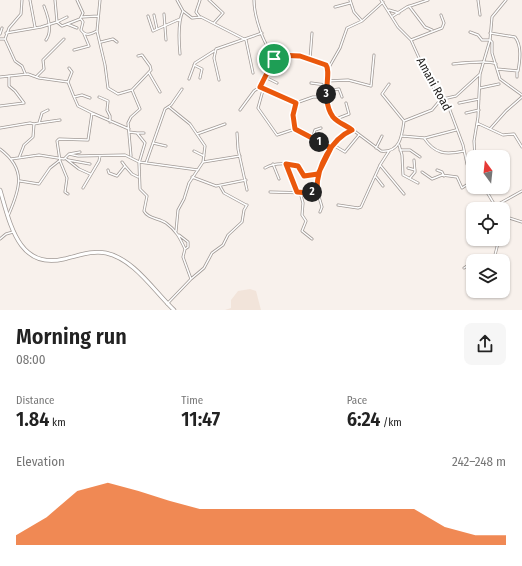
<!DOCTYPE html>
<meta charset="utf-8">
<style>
body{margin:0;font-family:"Fira Sans Condensed",sans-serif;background:#f6f6f6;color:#222;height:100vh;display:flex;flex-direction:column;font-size:15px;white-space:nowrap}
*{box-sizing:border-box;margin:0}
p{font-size:13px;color:#767676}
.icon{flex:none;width:22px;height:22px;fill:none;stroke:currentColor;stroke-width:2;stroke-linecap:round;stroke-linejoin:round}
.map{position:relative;height:310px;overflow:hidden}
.details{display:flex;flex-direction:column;background:#fff;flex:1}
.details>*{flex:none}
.needle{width:26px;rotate:345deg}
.fabs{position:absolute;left:466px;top:150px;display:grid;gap:8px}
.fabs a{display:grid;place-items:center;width:44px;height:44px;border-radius:8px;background:#fff;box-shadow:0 1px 3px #0004;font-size:20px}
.pin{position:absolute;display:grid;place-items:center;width:34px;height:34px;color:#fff;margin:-17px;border:2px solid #fff;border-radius:50%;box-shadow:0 1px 4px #0007}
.km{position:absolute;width:20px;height:20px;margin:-10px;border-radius:50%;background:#222;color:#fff;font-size:11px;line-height:20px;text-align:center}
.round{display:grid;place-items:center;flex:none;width:42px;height:42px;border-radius:8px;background:#f6f6f6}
.overview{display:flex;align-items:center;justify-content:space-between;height:68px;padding:0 16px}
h1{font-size:22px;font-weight:600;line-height:30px}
.metrics{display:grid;grid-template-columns:repeat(3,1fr);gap:6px;height:68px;padding:4px 16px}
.metrics div{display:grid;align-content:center}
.metrics b{font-size:20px;font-weight:600}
.metrics small{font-size:11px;font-weight:400}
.metrics p{font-size:11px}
.chart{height:112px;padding:8px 16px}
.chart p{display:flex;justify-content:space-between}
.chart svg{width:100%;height:72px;margin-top:4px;fill:#ea580c;opacity:.7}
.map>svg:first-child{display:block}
</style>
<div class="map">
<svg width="522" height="310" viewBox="0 0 522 310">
<rect width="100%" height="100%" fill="#f8f1ec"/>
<path fill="#f2e4da" d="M250 289 256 291 261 310H225L231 308V300L238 291Z"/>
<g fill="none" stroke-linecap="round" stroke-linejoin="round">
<g stroke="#a19a96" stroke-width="3">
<path id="street" d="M30 0 35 27
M55 0 57 22 67 17
M177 0 183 11 192 18 201 17 246 40 253 73
M209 0 223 13 214 23
M254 0C254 13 263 51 278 56 283 57 288 55 293 55 304 56 317 60 326 65L329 70 326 96 333 115 381 151C400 153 402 136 404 121L432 110 442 98
M350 0 354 12 362 21
M381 0 398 27 411 40 429 80 438 95 448 105 463 145 467 164 473 176
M478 0 480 15
M44 6C48 16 53 31 46 40
M409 6 425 27 432 30
M335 7 350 3
M389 10 399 13
M164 14 166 40
M154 15 157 29
M148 16 153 31 180 19
M199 16 196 12 200 0
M393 16 407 7 428 0
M82 17 98 16
M81 19 83 22 81 30C86 37 91 34 97 31L100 0
M67 24 77 28
M97 31 105 65 108 88 118 94 132 90
M470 32 478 35 482 40H489
M6 33 41 27 57 22 62 26 80 19 83 13 77 0
M490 33 515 37C522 46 520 60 518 71L497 69
M0 34 2 28
M0 39H5L9 28 21 14 22 0
M5 39 15 61 22 66 25 73
M411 40 442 28 444 23 441 15
M490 40 492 42V53L500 79 522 95
M101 42 113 39 117 42
M74 50 89 46 84 34
M180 54C179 43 178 21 183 11
M310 59 312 33
M453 64C462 63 489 60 496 64
M194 65 202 69 200 78
M328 69 340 48 347 28 362 21 383 2
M149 73 160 92
M0 77 28 74 39 78 68 82 74 97 82 95 90 98
M36 77 44 69 43 60 64 39
M265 77 277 83
M517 77V71
M189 79 195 63 214 51
M219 80 214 58 216 49 262 33
M327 81 348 80 371 86 374 55
M68 82 72 72 69 68
M311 83 326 85
M389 84 382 94 404 121
M260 87 296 103
M480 88 499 84
M263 90 258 108 277 135 295 129
M326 91 339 89 342 97
M99 97 108 101 107 110 110 116V122
M326 97H313L296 103C283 132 310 138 331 148
M443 99 456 96 480 74
M459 103 479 99
M0 106 24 103 15 91 9 86V76
M169 107 190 124 205 146 203 162 189 183 184 199 178 210 176 231
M240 110 254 91 260 87 276 56
M92 113 129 129
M466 113 479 110
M336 119 349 114 346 103
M39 123 60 120
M477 123 503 135 514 134 522 147
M34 124 39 123 42 113 48 110
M0 128 30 123 34 124 33 137 24 145 19 158
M490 129 506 111 522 97
M129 132 137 133 145 143 139 163 140 189 147 196 144 211C148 219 159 218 166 223 176 230 180 238 185 249L183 257 191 279 204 268 212 253 223 245 228 235 242 222 244 210 247 205
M137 133H144
M237 133 238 149 247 190
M197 134 225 124
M402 136 425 138 456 130
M424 138C435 154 445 155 464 151
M312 139 315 130 321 128
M153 143 166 146
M333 145 345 152 359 135
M399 145 402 155 403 175 418 183
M376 148 382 136
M0 149C27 169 20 189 8 216
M400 150H410L420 157
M194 151 204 156
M69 154 78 156 125 155 139 162 198 170
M131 156 128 123 131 117 140 109 132 90 151 70 150 66 142 55 138 56
M475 157 474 141 478 117 480 74 490 40 492 17 506 0
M65 158 79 169 90 174
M11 159 39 155 64 159 69 154 80 152
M68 160 90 164
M203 162 240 156
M146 163 165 109 171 105 182 89
M273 164 279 179
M286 164 297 192
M380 165 404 194
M125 166 132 174 138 177
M265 168C275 162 287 163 299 166L304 176 319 174
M408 168 415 170
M108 170 109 173 117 176 125 166 122 162
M437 170 442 172 444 176
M422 172 432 179 442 175 457 177 462 188 468 184 471 174
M192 177 216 186 246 180
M376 177 383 186
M410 178 415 172 414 160
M20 181 39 184 50 168 59 161
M220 186 224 193 246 205
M484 187 497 209
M83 188 99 161 100 156
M317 190 322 207 320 212
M486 190 503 187
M270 192 309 193 316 191C318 186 316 183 317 178 321 160 335 137 352 130
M300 192 303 203 302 215 306 221 302 231 312 239
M68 194 65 192 67 178 60 161 57 141 59 139 88 140 92 113 78 106 74 97
M338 205 358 208 361 207 380 165 389 151
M495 206 522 191
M503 216 522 222
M179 235 188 242V247L185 249
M0 239 6 234 13 232
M484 261 495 255 499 239
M464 268 473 262
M167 304 191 279"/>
</g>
<g stroke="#a19a96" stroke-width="4.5">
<path id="secondary" d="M0 190C10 223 18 270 64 259 78 256 92 250 106 253 134 259 154 291 174 310"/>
</g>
<use href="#street" stroke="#fff" stroke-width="1.5"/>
<use href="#secondary" stroke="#fff" stroke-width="3"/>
</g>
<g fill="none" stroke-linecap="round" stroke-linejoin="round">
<g stroke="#fff" stroke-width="8">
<path id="route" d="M274 59 260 87 296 103 293 115 295 129 331 148 318 174 304 176 298 166 286 164 297 192 309 193 317 189C317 167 331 139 352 130 346 125 338 123 333 117 320 99 332 73 326 65L300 56 276 55 274 59"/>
</g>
<use href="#route" stroke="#ea580c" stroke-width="5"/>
</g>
<g text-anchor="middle" stroke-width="4" stroke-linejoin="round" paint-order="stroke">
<g font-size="12" fill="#1e1c1a" stroke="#fff">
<text transform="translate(434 84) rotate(61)" y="4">Amani Road</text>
</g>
</g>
</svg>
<div class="fabs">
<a><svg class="needle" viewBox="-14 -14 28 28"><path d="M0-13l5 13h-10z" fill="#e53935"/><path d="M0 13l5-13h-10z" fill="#767676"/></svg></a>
<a><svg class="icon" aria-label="locate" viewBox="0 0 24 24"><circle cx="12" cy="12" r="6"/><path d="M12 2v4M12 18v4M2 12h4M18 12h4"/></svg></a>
<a><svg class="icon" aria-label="layers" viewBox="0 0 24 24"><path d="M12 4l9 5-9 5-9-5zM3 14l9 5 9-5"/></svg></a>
</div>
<div class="pin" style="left:274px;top:59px;background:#1e9e55"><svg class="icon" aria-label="arrive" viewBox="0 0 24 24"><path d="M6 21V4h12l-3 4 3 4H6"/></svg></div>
<b class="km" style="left:319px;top:142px">1</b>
<b class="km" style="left:312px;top:192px">2</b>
<b class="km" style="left:326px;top:94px">3</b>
</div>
<section class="details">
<div class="overview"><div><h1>Morning run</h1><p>08:00</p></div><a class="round"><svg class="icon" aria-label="share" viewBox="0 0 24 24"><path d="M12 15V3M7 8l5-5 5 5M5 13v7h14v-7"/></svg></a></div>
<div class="metrics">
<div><p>Distance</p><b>1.84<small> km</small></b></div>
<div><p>Time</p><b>11:47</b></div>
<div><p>Pace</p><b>6:24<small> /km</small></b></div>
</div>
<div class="chart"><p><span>Elevation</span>242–248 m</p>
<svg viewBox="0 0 160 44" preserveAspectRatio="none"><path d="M0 44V38L10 27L20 11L30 6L40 11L50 17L60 22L70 22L80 22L90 22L100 22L110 22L120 22L130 22L140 33L150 38L160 38V44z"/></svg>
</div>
</section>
